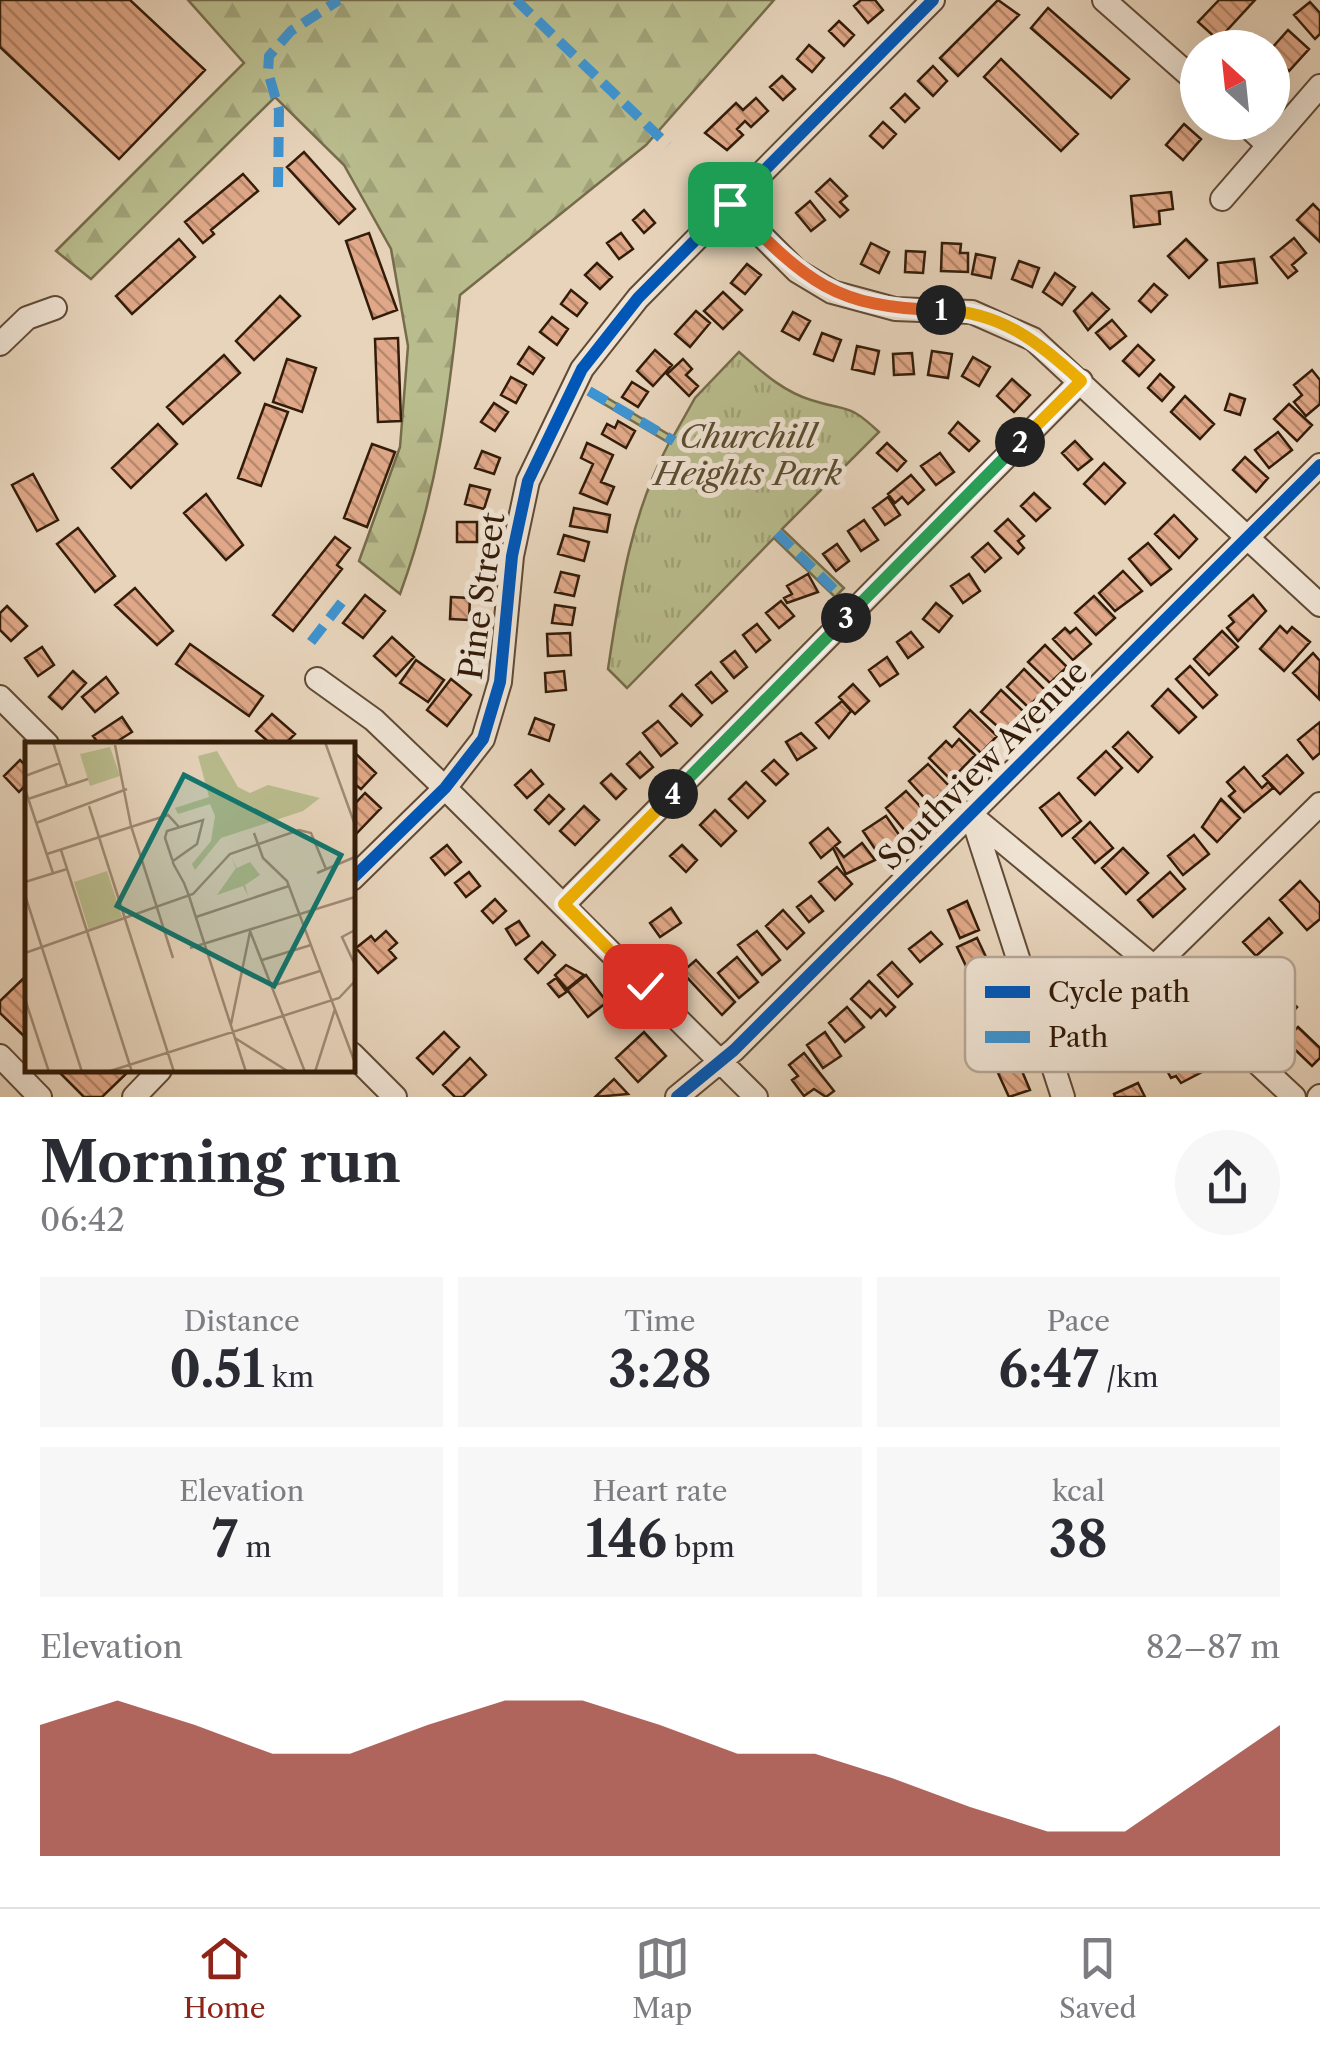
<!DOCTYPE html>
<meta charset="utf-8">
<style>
body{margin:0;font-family:"Libre Caslon Text",serif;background:#f7f7f7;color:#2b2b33;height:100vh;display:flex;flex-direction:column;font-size:38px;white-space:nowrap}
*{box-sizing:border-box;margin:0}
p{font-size:32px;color:#7c7c81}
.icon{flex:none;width:55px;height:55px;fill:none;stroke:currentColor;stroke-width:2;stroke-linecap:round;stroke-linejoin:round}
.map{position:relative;height:1097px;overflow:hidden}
.drawer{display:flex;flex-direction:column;background:#fff;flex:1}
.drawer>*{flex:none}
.needle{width:65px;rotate:333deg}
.controls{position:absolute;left:1180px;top:30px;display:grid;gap:20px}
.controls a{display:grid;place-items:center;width:110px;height:110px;border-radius:50%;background:#fff;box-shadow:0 10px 40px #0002;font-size:50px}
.pin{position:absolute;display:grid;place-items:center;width:85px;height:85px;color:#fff;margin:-42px;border-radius:20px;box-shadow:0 5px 15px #0006}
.km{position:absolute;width:50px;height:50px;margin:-25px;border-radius:50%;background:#222;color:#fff;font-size:28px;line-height:50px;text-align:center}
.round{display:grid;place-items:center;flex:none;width:105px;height:105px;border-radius:52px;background:#f7f7f7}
.head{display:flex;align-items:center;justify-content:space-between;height:170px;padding:0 40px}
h1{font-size:55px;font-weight:700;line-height:75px}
.metrics{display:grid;grid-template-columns:repeat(3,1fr);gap:15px;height:170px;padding:10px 40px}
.metrics div{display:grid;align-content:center;border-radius:0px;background:#f7f7f7;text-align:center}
.metrics b{font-size:50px;font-weight:700}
.metrics small{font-size:28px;font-weight:400}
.metrics p{font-size:28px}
.chart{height:280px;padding:20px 40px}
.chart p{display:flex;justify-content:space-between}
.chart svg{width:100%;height:180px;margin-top:10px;fill:#8f2418;opacity:.7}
.tabs{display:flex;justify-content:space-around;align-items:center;height:140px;border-top:2px solid #e1e1e2;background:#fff;font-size:28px;color:#7c7c81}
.tabs a{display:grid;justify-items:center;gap:5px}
.tabs .current{color:#8f2418}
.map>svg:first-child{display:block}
</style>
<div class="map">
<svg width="1320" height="1097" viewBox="0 0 1320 1097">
<defs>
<pattern id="grass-tufts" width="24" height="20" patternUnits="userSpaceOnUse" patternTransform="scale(2.5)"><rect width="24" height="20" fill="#b9bc8d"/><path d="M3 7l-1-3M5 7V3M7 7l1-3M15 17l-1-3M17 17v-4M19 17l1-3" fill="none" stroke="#a0a178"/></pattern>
<pattern id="forest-firs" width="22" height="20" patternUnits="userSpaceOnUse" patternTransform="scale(2.5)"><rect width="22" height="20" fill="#b9bc8d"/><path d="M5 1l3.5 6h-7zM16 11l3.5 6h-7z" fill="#a0a178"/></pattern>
<pattern id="building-back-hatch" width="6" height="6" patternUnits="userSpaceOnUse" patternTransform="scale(2.5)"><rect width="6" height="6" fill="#e0a888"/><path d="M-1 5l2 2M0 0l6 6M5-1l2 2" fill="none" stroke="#b6886d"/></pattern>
</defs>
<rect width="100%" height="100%" fill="#e7d4bb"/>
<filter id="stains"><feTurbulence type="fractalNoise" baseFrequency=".002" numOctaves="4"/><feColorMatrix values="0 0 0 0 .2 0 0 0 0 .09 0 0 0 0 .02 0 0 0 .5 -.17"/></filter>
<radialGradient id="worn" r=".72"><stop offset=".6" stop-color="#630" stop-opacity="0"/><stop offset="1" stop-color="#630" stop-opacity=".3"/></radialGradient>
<path fill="url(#grass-tufts)" stroke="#766c4b" stroke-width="2.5" d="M739 352C761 371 782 391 811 400 848 412 847 402 879 432L782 529 844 588 835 597 774 538 627 688 608 669C620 589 631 514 669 443L589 395 592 389 673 437 695 398Z"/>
<path fill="url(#forest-firs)" stroke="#766c4b" stroke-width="2.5" d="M188 0H774L646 145 460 295C448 403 438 490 400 594L359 561 400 447 408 346 391 249 344 165 275 97 91 279 56 251 244 63Z"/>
<path fill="url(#building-back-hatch)" stroke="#331c09" stroke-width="2.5" d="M0 0H130L205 70 119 159 0 47Z
M861 0H875L883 10 868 23 854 6Z
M998 0 1019 15 958 76 940 58Z
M1219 0H1255L1218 40 1198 22Z
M1310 2 1320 13V34L1315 39 1294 15Z
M1048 8 1129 79 1111 98 1031 28Z
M839 21 854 35 844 46 829 31Z
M1288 30 1309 49 1289 71 1272 56V48Z
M809 45 824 58 812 72 797 59Z
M1001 59 1078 134 1061 151 984 77Z
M933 66 947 81 933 96 918 81Z
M782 76 795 89 783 100 770 87Z
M905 94 919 108 905 122 891 108Z
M756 98 768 111 751 127 745 121 737 129 743 135 727 150 705 133 736 103 743 110Z
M883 122 896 134 883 148 870 136Z
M1184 124 1201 139 1183 160 1166 145Z
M304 152 355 209 339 224 287 167Z
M243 174 258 191 211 230 214 234 203 243 185 222Z
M830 179 847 196 840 202 848 210 840 217 816 192Z
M1171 192 1173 209 1159 211 1160 224 1134 227 1131 196Z
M810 201 825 220 811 231 796 213Z
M1313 204 1320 211V242L1297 220Z
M644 210 655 223 644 233 633 220Z
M369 233 397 310 373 319 346 241Z
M621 233 633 249 619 259 607 243Z
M1294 238 1306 253 1292 265 1297 271 1288 278 1271 257Z
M179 239 195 257 132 314 116 296Z
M1186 239 1207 260 1189 278 1168 256Z
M871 243 889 252 879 273 861 264Z
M942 243 961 244 960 253H968V272L941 271Z
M906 251 925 252 923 273 905 272Z
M976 254 995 258 991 278 972 274Z
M1254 259 1257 283 1220 287 1218 263Z
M1019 261 1039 268 1032 287 1012 279Z
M597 263 612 277 600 289 585 275Z
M747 264 761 275 745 294 731 283Z
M1055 273 1075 287 1062 305 1043 292Z
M1154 284 1167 295 1151 312 1139 301Z
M571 290 587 303 577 316 561 304Z
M723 292 742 310 723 329 704 311Z
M1092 293 1109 309 1088 330 1074 311Z
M280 296 300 316 254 360 236 341Z
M696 311 710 323 690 347 675 334Z
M793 312 810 321 799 340 782 331Z
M552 317 568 329 557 345 540 332Z
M1112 320 1126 336 1110 349 1096 333Z
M822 333 841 340 833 361 814 354Z
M398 338 401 421 378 422 375 339Z
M1138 345 1154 360 1139 376 1123 361Z
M857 346 879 351 874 374 852 369Z
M529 347 544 358 533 374 518 364Z
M655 350 672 365 653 386 637 371Z
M932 351 952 354 948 378 928 375Z
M912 353 914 374 894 375 893 354Z
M224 355 240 373 183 424 167 407Z
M973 357 990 367 979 386 962 376Z
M287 359 316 368 302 412 273 402Z
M683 359 692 369 686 375 698 386 689 396 667 374Z
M1312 370 1320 380V404L1306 416 1294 402 1302 395 1294 385Z
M1160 374 1174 387 1162 401 1148 388Z
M511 377 526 385 516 403 501 395Z
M1012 379 1030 395 1014 412 997 396Z
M632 382 648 392 638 407 622 397Z
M1230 394 1245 399 1240 415 1225 410Z
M1185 396 1214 424 1200 439 1171 412Z
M494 403 508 412 495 431 481 422Z
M265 404 288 412 261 486 238 478Z
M1289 404 1312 425 1297 441 1274 419Z
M618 421 635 431 626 448 602 434 607 424 615 428Z
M958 422 979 441 969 451 949 433Z
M158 424 177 444 131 488 112 468Z
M1278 432 1292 450 1269 468 1255 450Z
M1075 441 1092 459 1078 470 1062 453Z
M587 443 613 455 601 482 614 487 607 504 580 493 593 464 581 458Z
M887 443 906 461 897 471 877 453Z
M372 444 395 452 367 527 344 518Z
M482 451 500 458 494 474 475 468Z
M940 453 954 472 936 485 921 466Z
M1245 457 1268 478 1256 492 1233 470Z
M1104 463 1125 483 1105 504 1084 484Z
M33 474 58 520 37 531 12 485Z
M911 475 924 490 908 504 902 497 895 503 888 494Z
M470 485 490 490 484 509 465 504Z
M1034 493 1050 508 1036 521 1021 506Z
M206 494 243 545 226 560 184 513Z
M888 497 900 515 885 525 873 508Z
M574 508 610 515 607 532 570 526Z
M1174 515 1197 539 1179 558 1155 534Z
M1008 519 1024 536 1018 541 1024 548 1018 554 995 531Z
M864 520 878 540 861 551 848 531Z
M457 522H477V542H457Z
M78 528 115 576 95 592 57 544Z
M564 535 589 542 584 561 558 554Z
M335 537 350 548 337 565 342 569 293 631 273 615Z
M988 543 1001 558 985 572 972 557Z
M1148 543 1171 569 1151 585 1129 559Z
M837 544 849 561 836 571 823 554Z
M1123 571 1142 591 1115 611 1099 593Z
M561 572 579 576 574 596 555 592Z
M808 574 818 592 787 603 784 598 792 594 787 586Z
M969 574 980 591 963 603 951 586Z
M135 588 173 631 157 645 115 605Z
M365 595 385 611 363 638 343 623Z
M1253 595 1266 611 1238 641 1227 628 1234 622 1229 616Z
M1094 596 1115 618 1096 635 1075 613Z
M451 597 470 598 469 620 450 619Z
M781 601 794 616 779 628 766 613Z
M936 603 952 616 939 632 923 619Z
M555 605 575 608 572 625 552 623Z
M7 606 27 626 11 641 0 630V613Z
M757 624 770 640 756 652 743 635Z
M1280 626 1287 633 1292 627 1310 642 1284 671 1260 649Z
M1065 628 1070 633 1076 628 1091 644 1073 660 1053 639Z
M1222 631 1238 647 1209 675 1194 659Z
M911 632 923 647 908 658 897 642Z
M570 633 571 655 548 656 547 634Z
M392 637 414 657 396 676 374 656Z
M190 644 263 696 249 716 176 664Z
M1045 645 1067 667 1050 683 1028 662Z
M42 647 54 665 38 676 25 658Z
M735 651 747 667 734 678 721 662Z
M1313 653 1320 661 1319 699 1293 673Z
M887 657 898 674 880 686 869 670Z
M416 660 444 680 428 702 400 683Z
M1190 666 1217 695 1203 708 1176 679Z
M1024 669 1045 690 1028 707 1007 687Z
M73 671 86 683 62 709 49 697Z
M564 671 566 690 546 692 545 673Z
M711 672 727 691 712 703 696 685Z
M106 677 118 693 95 712 82 697Z
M451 679 471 695 447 726 427 710Z
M853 684 869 701 855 714 839 697Z
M1168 689 1196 717 1179 733 1152 706Z
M1001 690 1023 711 1004 732 981 712Z
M682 694 702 715 691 726 670 706Z
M842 701 851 711 829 738 816 723Z
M970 710 997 736 981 753 954 727Z
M272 714 295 734 285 744H271L256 731Z
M122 717 132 732 113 744H99L93 736Z
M535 718 554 725 549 741 529 734Z
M658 721 677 743 661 756 643 733Z
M1320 722V753L1313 759 1298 740Z
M1128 732 1152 757 1138 772 1113 747Z
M801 733 816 748 797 760 786 742Z
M959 739 975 755 951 780 929 758 946 741 952 747Z
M1106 751 1122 768 1095 795 1078 778Z
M354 752 376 773 361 789 352 782Z
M640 752 653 767 640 778 627 764Z
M1287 755 1303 773 1280 794 1263 776Z
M20 760 28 768V783L19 792 4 776Z
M774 760 788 774 776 785 762 771Z
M928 764 949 786 930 804 909 781Z
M1244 767 1262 788 1268 782 1273 788 1244 812 1229 796 1235 791 1227 782Z
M531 770 543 784 527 798 515 785Z
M611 774 626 789 616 799 601 783Z
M746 782 765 801 748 818 729 799Z
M906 791 926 813 905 831 886 808Z
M365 793 381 808 356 834 352 807Z
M1059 793 1081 821 1062 836 1040 808Z
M549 795 564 809 549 824 535 810Z
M1221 799 1240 818 1217 842 1202 827Z
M584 806 599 820 575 845 560 831Z
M715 810 736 831 721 846 700 825Z
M886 816 902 839 879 855 863 831Z
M1090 822 1113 848 1095 863 1073 838Z
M828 828 840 842 835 846 844 857 862 843 875 860 846 874 833 848 821 858 810 843Z
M1194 835 1209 854 1183 875 1168 856Z
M447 845 461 862 445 875 431 858Z
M682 845 697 860 686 872 670 856Z
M1123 848 1148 873 1126 894 1102 868Z
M837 867 852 884 835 900 819 882Z
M469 872 480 886 466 897 455 883Z
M1170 872 1185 889 1153 917 1138 900Z
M1300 881 1320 903V919L1307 930 1280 900Z
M811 896 823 911 809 922 797 907Z
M495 899 506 911 493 923 482 911Z
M967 901 979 930 960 938 948 910Z
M671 908 681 923 660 937 650 923Z
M783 910 804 933 787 949 766 926Z
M1269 918 1282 933 1256 956 1243 942Z
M519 921 529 936 516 945 506 929Z
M386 931 397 943 389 950 396 958 378 973 356 948 371 936 375 941Z
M757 931 780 960 762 975 738 945Z
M931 932 942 944 920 962 909 949Z
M977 938 995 976 975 985 957 947Z
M542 942 555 955 538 973 525 959Z
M737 957 758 982 739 998 718 973Z
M696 960 735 1002 722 1015 682 972Z
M892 962 912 984 898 997 878 975Z
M566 965 584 975 567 989 555 975Z
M28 974V1040L0 1013V1001Z
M586 975 607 1002 588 1017 568 991 559 997 548 984 556 978 566 991Z
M1267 979 1297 1007 1277 1030 1263 1017 1268 1010 1252 995Z
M869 981 895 1007 886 1016 880 1009 871 1018 851 999Z
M847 1007 864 1027 845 1042 829 1023Z
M1298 1027 1320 1048V1058L1312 1066 1285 1040Z
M444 1032 459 1047 433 1074 417 1058Z
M644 1032 666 1056 638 1082 616 1058Z
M825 1032 841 1056 823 1068 807 1045Z
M1190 1051 1202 1072 1181 1083 1176 1076 1171 1078 1164 1065Z
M804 1053 834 1091 826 1097 814 1089 804 1096 792 1080 798 1076 789 1065Z
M470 1058 486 1075 463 1097H455L443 1085Z
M1019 1064 1030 1090 1009 1097 998 1073Z
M57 1070H130L102 1097H84Z
M614 1079 628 1094 595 1097Z
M1138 1083 1145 1097H1115L1114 1094Z"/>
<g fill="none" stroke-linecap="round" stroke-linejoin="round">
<g stroke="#604a36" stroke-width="26">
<path id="minor" d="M1104 0 1198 83
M1243 122 1268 145
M1222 199 1320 86
M730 204 797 271 832 292 895 309 972 312 1033 339 1320 605
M0 344 27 318 55 308
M317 679 374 720 445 788 756 1097
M0 697 47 744
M972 816 1154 967 1294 1097
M972 816 1063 1097
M352 879 445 788 483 739 500 682 512 556 528 481 582 369 638 298 933 0
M564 904 1081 381
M1154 967 1320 804
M352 1054 395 1097
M0 1056 40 1097
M134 1097 160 1070
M677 1097 734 1050 1320 465
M1319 1097 1320 1096"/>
</g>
<use href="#minor" stroke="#efe3d3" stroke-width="22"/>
<path stroke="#3d94d2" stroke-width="10" stroke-dasharray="20 10" stroke-linecap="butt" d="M516 0 668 145
M278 187 279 110 268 72 269 56 291 31 339 0
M589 391 674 441
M777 533 844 599
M311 642 342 602"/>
<g stroke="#efe3d3" stroke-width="19">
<path id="cycleway" d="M352 879 445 788 483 739 500 682 512 556 528 481 582 369 638 298 933 0
M677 1097 734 1050 1320 465"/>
</g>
<use href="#cycleway" stroke="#0057b8" stroke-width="12"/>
</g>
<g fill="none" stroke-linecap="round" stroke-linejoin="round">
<g stroke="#fff" stroke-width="20">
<path id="split-1" d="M730 204C805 279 831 308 941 310"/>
</g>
<g stroke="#fff" stroke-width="20">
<path id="split-2" d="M941 310C1001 312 1039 342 1081 381L1020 442"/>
</g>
<g stroke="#fff" stroke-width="20">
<path id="split-3" d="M846 618 1020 442"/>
</g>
<g stroke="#fff" stroke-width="20">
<path id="split-4" d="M673 794 846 618"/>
</g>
<g stroke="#fff" stroke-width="20">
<path id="split-5" d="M645 986 564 904 673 794"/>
</g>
<use href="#split-1" stroke="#f0652b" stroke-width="12"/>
<use href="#split-2" stroke="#f5b400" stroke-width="12"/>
<use href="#split-3" stroke="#22a559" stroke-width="12"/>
<use href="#split-4" stroke="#22a559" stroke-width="12"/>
<use href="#split-5" stroke="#f5b400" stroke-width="12"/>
</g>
<g text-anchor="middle" stroke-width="10" stroke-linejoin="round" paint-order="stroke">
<g font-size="32" font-style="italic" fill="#5b4c31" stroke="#efe3d3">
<text x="748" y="448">Churchill<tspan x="748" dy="37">Heights Park</tspan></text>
</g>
<g font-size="32" fill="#331c09" stroke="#efe3d3">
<text transform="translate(482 596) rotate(-82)" y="11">Pine Street</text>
<text transform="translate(983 765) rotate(-45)" y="11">Southview Avenue</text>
</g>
</g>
<g transform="translate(25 742)">
<rect width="330" height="330" fill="#e7d4bb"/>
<path d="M206 115 212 126 225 120 235 133 220 143 223 154 218 144 192 153 211 126ZM82 129 97 175 64 188 49 140Z" fill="#b9bc8d"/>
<path d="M192 9 213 45 225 51 243 43 295 56 278 69 196 96 170 128 167 122 186 99 190 74 185 62 153 72 150 66 184 55 173 14Z" fill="#b9bc8d"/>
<path d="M85 5 95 34 65 44 55 12Z" fill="#b9bc8d"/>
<path d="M61 160a14 14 0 1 1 28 0a14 14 0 1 1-28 0Z" fill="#b9bc8d"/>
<path fill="none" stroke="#9f8a74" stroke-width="2.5" d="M28 0 42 44M300 0 330 83M90 3 106 84 148 216M0 34 35 21M0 47 28 131M3 57 63 37M64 64 149 330M11 81 102 47M229 91 238 116 262 139 330 321M36 108 107 330M22 112 143 73 154 85M148 119 172 102 178 78 142 89 140 96 147 117 148 119V121L149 123 159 141 164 154 221 330M292 131 330 115M0 140 42 127M0 153 57 330M171 175 264 144M330 188 317 195 330 223M225 189 280 330M165 206 330 155M0 211 168 152 205 112 274 88 286 91 301 127M237 218 286 203M247 244 295 229M0 257 24 330M206 282 225 190M210 296 264 330M82 330 314 256 330 239M290 330 310 267"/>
<path fill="#0f766e" fill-opacity="0.15" stroke="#0f766e" stroke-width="5" d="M159 33 316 113 249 244 92 164Z"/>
<rect width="330" height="330" fill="none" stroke="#331c09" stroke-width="5"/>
</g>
<rect x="965" y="957" width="330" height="115" rx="15" fill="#efe3d3" stroke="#b7a796" stroke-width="2.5"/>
<rect x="985" y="986" width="45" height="12" fill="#0057b8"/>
<rect x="985" y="1031" width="45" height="12" fill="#3d94d2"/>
<g font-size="28" fill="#331c09">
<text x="1048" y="1002">Cycle path</text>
<text x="1048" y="1047">Path</text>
</g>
<rect width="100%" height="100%" filter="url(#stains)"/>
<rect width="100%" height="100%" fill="url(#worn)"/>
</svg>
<div class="controls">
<a><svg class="needle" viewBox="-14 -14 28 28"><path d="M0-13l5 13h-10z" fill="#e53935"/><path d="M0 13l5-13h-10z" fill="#7c7c81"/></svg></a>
</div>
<div class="pin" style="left:730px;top:204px;background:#1e9e55"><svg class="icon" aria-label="arrive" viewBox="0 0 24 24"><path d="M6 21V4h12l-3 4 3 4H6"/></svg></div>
<div class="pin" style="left:645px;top:986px;background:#d93025"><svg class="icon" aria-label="check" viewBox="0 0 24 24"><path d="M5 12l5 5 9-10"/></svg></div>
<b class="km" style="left:941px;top:310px">1</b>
<b class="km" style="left:1020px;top:442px">2</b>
<b class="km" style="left:846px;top:618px">3</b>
<b class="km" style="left:673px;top:794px">4</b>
</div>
<section class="drawer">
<div class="head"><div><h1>Morning run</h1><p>06:42</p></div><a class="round"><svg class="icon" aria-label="share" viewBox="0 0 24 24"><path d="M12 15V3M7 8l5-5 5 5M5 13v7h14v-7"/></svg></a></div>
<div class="metrics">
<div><p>Distance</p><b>0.51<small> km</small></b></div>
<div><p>Time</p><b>3:28</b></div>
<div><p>Pace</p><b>6:47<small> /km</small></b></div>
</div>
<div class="metrics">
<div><p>Elevation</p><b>7<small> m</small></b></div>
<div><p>Heart rate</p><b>146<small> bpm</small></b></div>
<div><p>kcal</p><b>38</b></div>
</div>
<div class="chart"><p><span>Elevation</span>82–87 m</p>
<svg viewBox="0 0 160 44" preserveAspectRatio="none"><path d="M0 44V12L10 6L20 12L30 19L40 19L50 12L60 6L70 6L80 12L90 19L100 19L110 25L120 32L130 38L140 38L150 25L160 12V44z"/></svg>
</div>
</section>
<nav class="tabs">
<a class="current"><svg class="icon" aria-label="home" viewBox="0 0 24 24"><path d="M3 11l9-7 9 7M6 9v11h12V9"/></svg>Home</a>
<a><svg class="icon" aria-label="map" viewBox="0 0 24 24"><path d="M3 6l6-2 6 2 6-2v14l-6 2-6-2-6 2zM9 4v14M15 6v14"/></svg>Map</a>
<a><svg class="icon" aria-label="saved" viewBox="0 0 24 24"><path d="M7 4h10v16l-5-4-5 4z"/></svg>Saved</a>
</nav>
